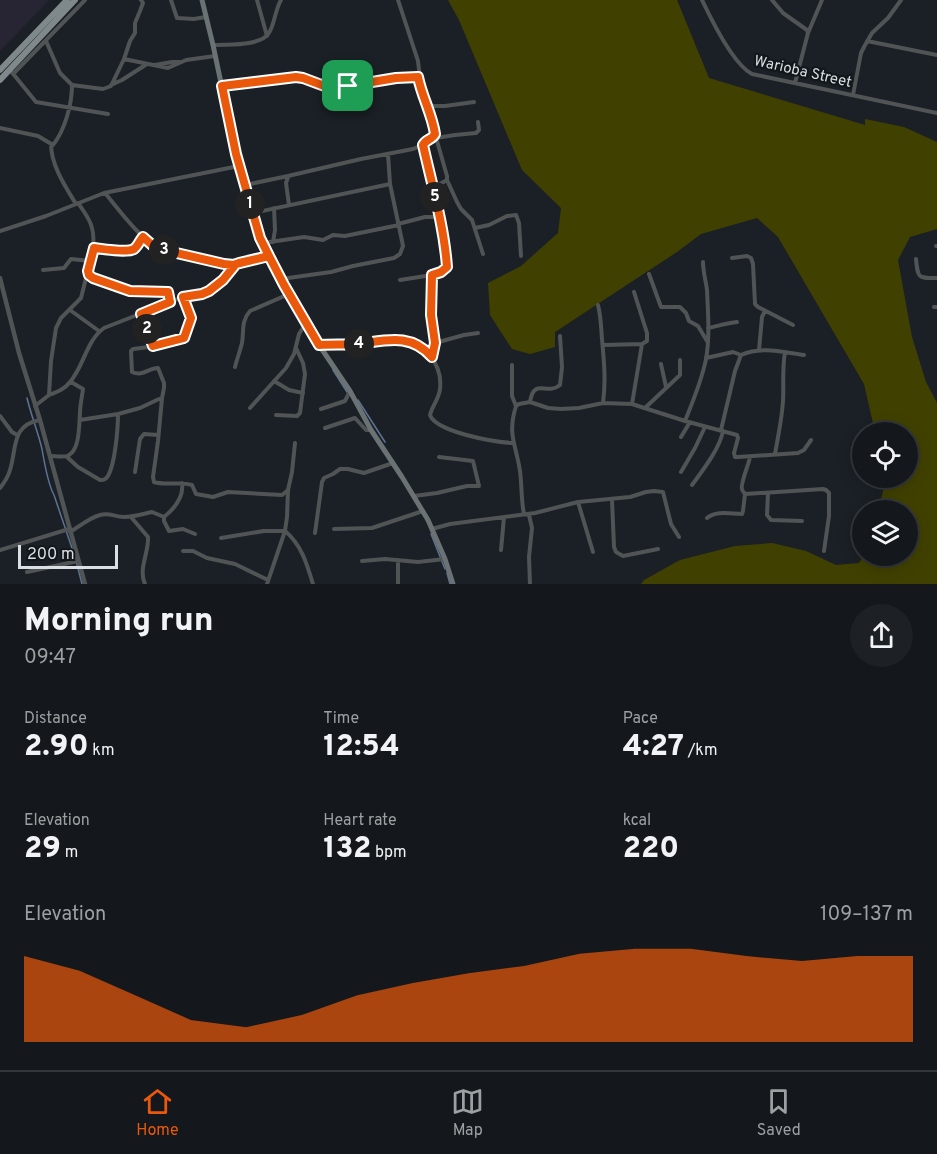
<!DOCTYPE html>
<meta charset="utf-8">
<style>
body{margin:0;font-family:Overpass,sans-serif;background:#1d2125;color:#f1f3f6;height:100vh;display:flex;flex-direction:column;font-size:22px;white-space:nowrap}
*{box-sizing:border-box;margin:0}
p{font-size:20px;color:#9da0a3}
.icon{flex:none;width:33px;height:33px;fill:none;stroke:currentColor;stroke-width:2;stroke-linecap:round;stroke-linejoin:round}
.map{position:relative;height:584px;overflow:hidden}
.panel{display:flex;flex-direction:column;background:#14181c;flex:1}
.panel>*{flex:none}
.tools{position:absolute;left:852px;top:422px;display:grid;gap:12px}
.tools a{display:grid;place-items:center;width:66px;height:66px;border-radius:50%;background:#14181c;box-shadow:0 3px 15px #0003,0 0 0 2px #33373b;font-size:30px}
.scale{position:absolute;left:18px;bottom:15px;width:100px;box-sizing:border-box;padding-left:6px;border:3px solid #dbdfe3;border-top:0;font-size:16px;line-height:21px;white-space:nowrap;color:#dbdfe3;-webkit-text-stroke:4px #12171c;paint-order:stroke}
.pin{position:absolute;display:grid;place-items:center;width:51px;height:51px;color:#fff;margin:-26px;border-radius:12px;box-shadow:0 3px 9px #0006}
.km{position:absolute;width:30px;height:30px;margin:-15px;border-radius:50%;background:#222;color:#fff;font-size:16px;line-height:30px;text-align:center}
.round{display:grid;place-items:center;flex:none;width:63px;height:63px;border-radius:32px;background:#1d2125}
.summary{display:flex;align-items:center;justify-content:space-between;height:102px;padding:0 24px}
h1{font-size:33px;font-weight:800;line-height:45px}
.stats{display:grid;grid-template-columns:repeat(3,1fr);gap:9px;height:102px;padding:6px 24px}
.stats div{display:grid;align-content:center}
.stats b{font-size:30px;font-weight:800}
.stats small{font-size:16px;font-weight:400}
.stats p{font-size:16px}
.chart{height:168px;padding:12px 24px}
.chart p{display:flex;justify-content:space-between}
.chart svg{width:100%;height:108px;margin-top:6px;fill:#ea580c;opacity:.7}
.menu{display:flex;justify-content:space-around;align-items:center;height:84px;border-top:2px solid #33373b;background:#14181c;font-size:16px;color:#9da0a3}
.menu a{display:grid;justify-items:center;gap:3px}
.menu .current{color:#ea580c}
.map>svg:first-child{display:block}
</style>
<div class="map">
<svg width="937" height="584" viewBox="0 0 937 584">
<rect width="100%" height="100%" fill="#1b2026"/>
<path fill="#272434" d="M0 0H49L0 51Z"/>
<path fill="#404100" d="M448 0H677L709 78 865 125V119L904 127 937 142V229L910 237 898 260 912 337 926 382 937 403V584H641L644 580 680 560 735 546 772 543 806 551 836 565 859 563 864 555H908V510H879L885 481 884 477H908V432H875L864 384 778 237 757 218 701 234 677 252 555 332V347L530 354 512 349 490 315 488 283 521 266 558 233 561 208 522 170 459 20Z"/>
<g fill="none" stroke-linecap="round" stroke-linejoin="round">
<path stroke="#5c7397" stroke-width="1.5" d="M229 106 242 166
M234 155 235 163
M269 260 284 292
M287 297 303 323
M306 328 312 338
M333 370 347 392
M27 398C31 415 38 432 42 449 44 461 48 484 54 495L75 557 82 584
M358 400 385 442
M431 534 445 569
M447 573 450 584"/>
<path stroke="#505455" stroke-width="4" d="M171 0 177 18 194 19 206 17
M257 0 267 36
M702 0C711 19 734 65 752 74L937 113
M772 0 783 13 807 30 808 33
M867 41 937 55
M213 45C227 45 261 46 269 33 275 23 275 10 281 0
M124 59 168 68 186 60 215 56
M155 65 172 62H180
M10 70 36 102 108 114
M13 74 85 0
M795 83 808 33 822 0
M72 85 103 89 111 86 124 59 130 41 135 33V23L140 11 143 3 141 0
M111 85 122 80 147 64
M222 86 296 77 304 78 321 85 330 87 348 86 396 78 418 77
M853 95 861 53 864 47 872 33 888 18 901 0
M427 106H445L474 102
M0 128 38 136 53 145C65 130 72 104 72 85L60 73 46 41
M436 138 455 135 476 133 479 130 478 122
M51 144C51 165 65 186 76 204
M288 177 286 183 289 205
M447 180 457 202 461 209 472 220 483 254
M245 185 288 176 361 159 413 149 423 145 425 141 433 137 435 134 434 126 421 87 418 61 398 0
M433 188 447 180V176L435 134
M105 193C120 211 144 245 166 251L234 265
M78 203C83 210 90 219 92 228 96 243 91 257 88 271L89 275 99 281 130 291H166L168 292 170 302
M253 213 390 184
M398 224 425 217H438
M475 228 489 225 507 216 516 215 519 223 521 256
M0 231 46 216 104 193 239 166
M273 242 275 230 274 208
M263 243 304 237 323 240 333 235 345 236 399 225
M936 246H937
M94 248 130 250 136 248 143 236
M732 258 747 256 751 258 753 264 755 304 758 307 793 325
M916 259C918 279 918 278 937 278
M43 270 64 268 71 259 90 261
M649 274 661 307H680L686 313 689 321 698 326 707 341
M281 279 331 272 353 266 394 258 400 254 403 246 402 241 390 184 388 154
M400 280 432 275 445 270 447 267 443 240 433 188 423 145
M183 297C191 317 194 319 184 338L157 346 133 349 131 351 132 372C143 377 148 368 158 368L164 383V388L162 398 158 441 153 477 154 482C166 486 180 481 192 485L196 494 213 497 228 492 282 495 288 490
M598 305C601 317 601 327 602 339 604 361 606 381 603 403
M934 307H937
M70 310 99 331
M141 314 153 346
M708 328C718 326 727 323 737 322
M435 343 464 335 478 333
M319 345C331 344 344 345 356 344 370 343 383 339 397 339 423 340 443 364 440 389 439 399 432 406 430 415 436 432 494 442 512 443
M603 345 642 344 647 341V333L634 292
M759 350 762 317 765 311
M432 357 435 343 431 315 432 275
M706 358 733 352 741 355
M661 364 666 387
M512 365V396L516 406
M235 367C237 359 240 351 242 343 244 331 241 321 250 311L289 294
M274 381 289 390 303 393
M49 395C57 392 65 389 70 382 84 366 86 341 104 328L183 297 202 294 209 291 223 280 236 264 269 256
M530 402C534 377 547 396 560 385L562 367 560 336
M632 404 642 344
M35 406 49 395 51 361 56 328 61 318 81 298 86 278 89 275
M646 407 680 375V360
M250 408 286 368 294 354 299 334 306 323
M321 409 345 401 350 391
M276 415 297 416 300 413 305 374 303 363 296 348
M0 416 12 432 17 435
M80 420 118 414 140 408 159 399
M685 421C693 401 702 380 706 359 710 337 708 313 707 290 706 281 703 272 703 262
M325 428 355 418 366 430H371
M721 430 735 371 741 355C762 346 782 352 804 355
M681 437 690 422
M775 454C778 436 782 419 783 401 784 384 782 369 785 352
M50 456C56 456 65 458 69 455 80 449 79 424 80 413 80 405 82 397 83 389L71 382
M67 457 78 467 100 480C104 480 105 480 108 476 115 464 118 429 118 414
M750 457C749 464 740 484 742 489 742 491 744 492 745 494L823 489 826 490 829 493V516L824 551
M135 472 140 439 144 434 158 435
M681 472 695 448 705 427
M182 483C184 497 174 509 164 517V521L169 531 183 529 195 534
M692 485C703 470 720 448 723 431
M0 488C4 483 8 477 10 470 17 448 11 425 40 420
M768 493 767 515 771 520 802 521
M414 496 437 493 467 486H479L473 461 439 457
M612 500 614 547 616 552 623 556 658 549
M578 502 593 552
M524 514C521 500 522 486 520 471 516 444 507 435 516 406L519 404 530 402 548 408 561 409 579 408 603 403 632 404 685 421 737 435 738 438 734 453 735 457H738L798 453 804 450 811 440
M529 515 532 528 529 557 530 584
M131 517 148 537C149 553 138 569 145 584
M707 518C716 510 731 514 742 514L743 511 745 494
M334 529 372 528 423 511
M432 529 450 524 535 513 578 502 630 497 646 492 654 491 663 492 671 524 679 537
M70 532C80 526 89 518 100 515 110 512 114 517 124 517 134 517 143 514 152 512L164 517
M315 533 322 482 324 478 333 474 340 469H348L364 473 393 463
M221 538 264 531H285C301 544 307 564 313 584
M0 550 69 529
M501 550 504 517
M183 551H193L207 558 235 564 268 580
M362 561 385 559 418 562 445 559
M27 572 78 561
M267 584 285 531 287 517 288 490 292 472 295 443
M398 584V560"/>
<path stroke="#505455" stroke-width="4.5" d="M0 278 19 353 40 420 85 584"/>
<path stroke="#6a7274" stroke-width="5" d="M202 0 213 45 236 154 260 238 284 285 319 345 350 391 371 430 402 477 428 520 445 559 453 584"/>
<path stroke="#7f888b" stroke-width="6" d="M0 70 67 0
M0 80 75 0"/>
</g>
<g fill="none" stroke-linecap="round" stroke-linejoin="round">
<g stroke="#fff" stroke-width="12">
<path id="route" d="M348 86 327 87 303 78 296 77 222 86 236 154 260 238 269 256 236 264 223 280 209 291 202 294 183 297 191 318 184 338 153 346 141 314 170 302 168 292 130 291 93 278 89 275 88 271 94 248C103 249 127 253 134 249 138 246 140 240 143 237L152 245 159 249 224 264 234 265 239 263 269 256 284 285 319 345C332 344 344 345 357 344 385 341 410 332 432 357L435 343 431 315 432 275 441 272 447 267C444 226 432 185 423 145 426 139 432 140 435 134 432 114 422 97 418 77L396 78 348 86"/>
</g>
<use href="#route" stroke="#ea580c" stroke-width="8"/>
</g>
<g text-anchor="middle" stroke-width="4.5" stroke-linejoin="round" paint-order="stroke">
<g font-size="15" fill="#dbdfe3" stroke="#12171c">
<text transform="translate(803 71) rotate(13)" y="5">Warioba Street</text>
</g>
</g>
</svg>
<div class="tools">
<a><svg class="icon" aria-label="locate" viewBox="0 0 24 24"><circle cx="12" cy="12" r="6"/><path d="M12 2v4M12 18v4M2 12h4M18 12h4"/></svg></a>
<a><svg class="icon" aria-label="layers" viewBox="0 0 24 24"><path d="M12 4l9 5-9 5-9-5zM3 14l9 5 9-5"/></svg></a>
</div>
<div class="scale">200 m</div>
<div class="pin" style="left:348px;top:86px;background:#1e9e55"><svg class="icon" aria-label="arrive" viewBox="0 0 24 24"><path d="M6 21V4h12l-3 4 3 4H6"/></svg></div>
<b class="km" style="left:250px;top:204px">1</b>
<b class="km" style="left:147px;top:329px">2</b>
<b class="km" style="left:164px;top:250px">3</b>
<b class="km" style="left:359px;top:344px">4</b>
<b class="km" style="left:435px;top:197px">5</b>
</div>
<section class="panel">
<div class="summary"><div><h1>Morning run</h1><p>09:47</p></div><a class="round"><svg class="icon" aria-label="share" viewBox="0 0 24 24"><path d="M12 15V3M7 8l5-5 5 5M5 13v7h14v-7"/></svg></a></div>
<div class="stats">
<div><p>Distance</p><b>2.90<small> km</small></b></div>
<div><p>Time</p><b>12:54</b></div>
<div><p>Pace</p><b>4:27<small> /km</small></b></div>
</div>
<div class="stats">
<div><p>Elevation</p><b>29<small> m</small></b></div>
<div><p>Heart rate</p><b>132<small> bpm</small></b></div>
<div><p>kcal</p><b>220</b></div>
</div>
<div class="chart"><p><span>Elevation</span>109–137 m</p>
<svg viewBox="0 0 160 44" preserveAspectRatio="none"><path d="M0 44V9L10 15L20 25L30 35L40 38L50 33L60 25L70 20L80 16L90 13L100 8L110 6L120 6L130 9L140 11L150 9L160 9V44z"/></svg>
</div>
</section>
<nav class="menu">
<a class="current"><svg class="icon" aria-label="home" viewBox="0 0 24 24"><path d="M3 11l9-7 9 7M6 9v11h12V9"/></svg>Home</a>
<a><svg class="icon" aria-label="map" viewBox="0 0 24 24"><path d="M3 6l6-2 6 2 6-2v14l-6 2-6-2-6 2zM9 4v14M15 6v14"/></svg>Map</a>
<a><svg class="icon" aria-label="saved" viewBox="0 0 24 24"><path d="M7 4h10v16l-5-4-5 4z"/></svg>Saved</a>
</nav>
